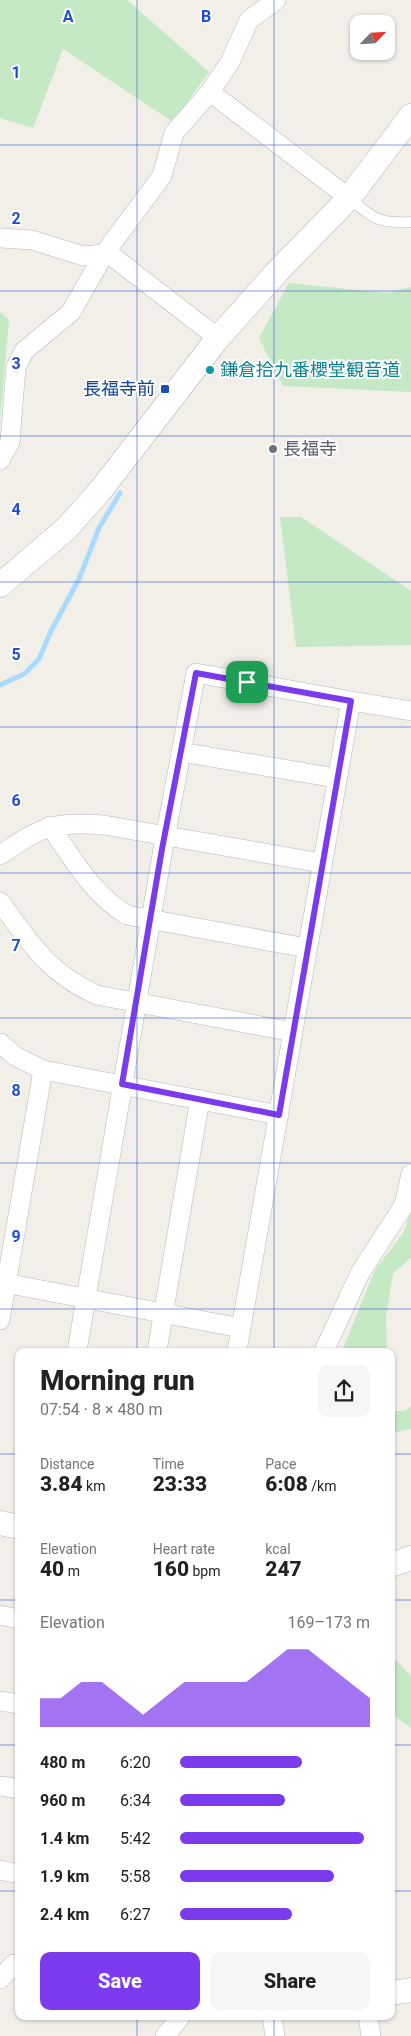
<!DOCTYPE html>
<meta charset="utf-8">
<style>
body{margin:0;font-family:Roboto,"Noto Sans JP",sans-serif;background:#f6f6f6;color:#222;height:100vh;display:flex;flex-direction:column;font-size:19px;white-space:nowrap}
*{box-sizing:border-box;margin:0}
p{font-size:16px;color:#767676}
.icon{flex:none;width:28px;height:28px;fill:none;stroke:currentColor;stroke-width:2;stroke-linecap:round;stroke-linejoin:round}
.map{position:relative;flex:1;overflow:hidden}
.details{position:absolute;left:15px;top:1348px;width:380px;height:672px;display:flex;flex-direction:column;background:#fff;border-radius:10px;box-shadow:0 1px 4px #0004}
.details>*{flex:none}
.needle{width:32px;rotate:65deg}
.tools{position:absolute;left:350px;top:15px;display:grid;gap:10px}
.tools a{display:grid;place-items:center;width:45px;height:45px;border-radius:10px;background:#fff;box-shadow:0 1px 4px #0004;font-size:25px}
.pin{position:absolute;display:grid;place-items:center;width:42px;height:42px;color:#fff;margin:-21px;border-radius:10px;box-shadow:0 2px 8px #0006}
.round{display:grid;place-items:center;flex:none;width:52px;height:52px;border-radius:10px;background:#f6f6f6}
.overview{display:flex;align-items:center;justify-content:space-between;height:85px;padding:0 25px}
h1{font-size:28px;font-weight:800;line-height:38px}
.figures{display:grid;grid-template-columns:repeat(3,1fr);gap:8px;height:85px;padding:5px 25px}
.figures div{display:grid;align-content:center}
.figures b{font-size:21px;font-weight:800}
.figures small{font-size:14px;font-weight:400}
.figures p{font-size:14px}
.chart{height:140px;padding:10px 25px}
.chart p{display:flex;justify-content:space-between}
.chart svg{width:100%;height:90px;margin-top:5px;fill:#7c3aed;opacity:.7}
.button{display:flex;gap:10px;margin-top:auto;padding:10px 25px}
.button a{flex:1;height:58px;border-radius:10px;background:#7c3aed;color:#fff;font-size:20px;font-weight:800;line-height:58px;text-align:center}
.button a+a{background:#f6f6f6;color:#222}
ul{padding:0 25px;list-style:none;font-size:16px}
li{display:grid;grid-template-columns:80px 60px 1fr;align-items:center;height:38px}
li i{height:12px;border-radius:6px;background:#7c3aed}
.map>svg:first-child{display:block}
</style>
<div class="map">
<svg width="411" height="2036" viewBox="0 0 411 2036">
<rect width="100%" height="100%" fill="#f1efe8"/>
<path fill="#c5e8c5" d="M0 0H127L209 72 173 122 63 49 33 128 0 118Z
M289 283 387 293 411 287V392L283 386 259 338Z
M0 312 9 320 0 419Z
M280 517H301L411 591V645L296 647Z
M411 1210V1258L393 1273 386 1317 387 1351H342L375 1270 404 1232Z
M411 1406V1429L391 1433V1411H405Z
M391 1655 411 1676V1728L391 1713Z"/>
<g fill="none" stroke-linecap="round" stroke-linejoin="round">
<path stroke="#aadaff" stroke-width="5" d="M0 685 24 674 39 659 51 631 79 579 99 528 120 493"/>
<g stroke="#b5b8bc" stroke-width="11">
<path id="service" d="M349 198C373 218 378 224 411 222"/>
</g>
<g stroke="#b5b8bc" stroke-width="20">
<path id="minor" d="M210 92 349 198
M0 238 32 240 83 256 104 254 113 257 218 338
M0 460 10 442 16 367 24 351 71 312 104 254 162 176 174 133 210 92 230 62 249 20 276 0
M351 701 411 711
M181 752 336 778
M50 826C73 859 92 894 127 915L307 948
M0 855C41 827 53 821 104 825L321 863
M0 902C31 943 47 973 97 995L293 1032
M0 1043 15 1056 43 1070 279 1115
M0 1282 241 1328
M0 1320 43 1070
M77 1351 163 849 196 673 351 701 237 1351
M157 1351 200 1099
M324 1351 360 1273 404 1205 411 1174
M0 1615 19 1619
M0 1701 19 1704
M0 1786 19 1789
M0 1870 19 1874
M0 1979 14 1964
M272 2016 275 2036
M368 2016 371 2036
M165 2036 181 2016"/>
</g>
<g stroke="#b5b8bc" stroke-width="25">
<path id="tertiary" d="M0 585 66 529 100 491 218 338 277 272 349 198 411 116
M0 1523 19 1527
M391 1565 411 1558
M391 1993 411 1990"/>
</g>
<use href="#service" stroke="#fff" stroke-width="10"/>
<use href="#minor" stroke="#fff" stroke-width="19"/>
<use href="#tertiary" stroke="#fff" stroke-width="24"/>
</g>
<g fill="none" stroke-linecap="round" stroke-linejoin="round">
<g stroke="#fff" stroke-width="10">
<path id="route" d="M196 673 351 701 279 1115 122 1084 162 849Z"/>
</g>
<use href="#route" stroke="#7c3aed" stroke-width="6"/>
</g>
<path fill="none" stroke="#1d4ed8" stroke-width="1" stroke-opacity="0.55" d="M137 0V1351M274 0V1351M0 145H411M0 291H411M0 436H411M0 582H411M0 727H411M0 873H411M0 1018H411M0 1163H411M0 1309H411M0 1454H19M391 1454H411M0 1600H19M391 1600H411M0 1745H19M391 1745H411M0 1891H19M391 1891H411M137 2016V2036M274 2016V2036"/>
<circle fill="#0f9aa8" stroke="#fff" stroke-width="2" cx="210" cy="370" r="5"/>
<rect fill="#1a4fb4" stroke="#fff" stroke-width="2" x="160" y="384" width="10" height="10" rx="2.5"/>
<circle fill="#6b7280" stroke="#fff" stroke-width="2" cx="273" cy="449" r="5"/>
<g text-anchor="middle" stroke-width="4" stroke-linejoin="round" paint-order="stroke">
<g font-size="18" fill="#0d838f" stroke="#fff" text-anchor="start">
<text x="220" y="376">鎌倉拾九番櫻堂観音道</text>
</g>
<g font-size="18" fill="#164399" stroke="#fff" text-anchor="end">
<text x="155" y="395">長福寺前</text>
</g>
<g font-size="18" fill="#5b616d" stroke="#fff" text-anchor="start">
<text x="283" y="455">長福寺</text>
</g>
</g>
<g font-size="16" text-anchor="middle" font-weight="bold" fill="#1d4ed8" stroke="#fff" stroke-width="4" stroke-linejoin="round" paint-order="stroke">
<text x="68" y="22">A</text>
<text x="206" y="22">B</text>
<text x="16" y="78">1</text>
<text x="16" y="224">2</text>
<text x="16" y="369">3</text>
<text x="16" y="515">4</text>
<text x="16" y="660">5</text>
<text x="16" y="806">6</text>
<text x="16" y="951">7</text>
<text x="16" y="1096">8</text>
<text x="16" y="1242">9</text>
</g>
</svg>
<div class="tools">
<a><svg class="needle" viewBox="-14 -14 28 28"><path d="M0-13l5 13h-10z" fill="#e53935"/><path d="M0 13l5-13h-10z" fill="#767676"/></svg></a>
</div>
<div class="pin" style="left:247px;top:682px;background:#1e9e55"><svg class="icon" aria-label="arrive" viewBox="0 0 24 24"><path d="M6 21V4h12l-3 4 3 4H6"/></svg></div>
<section class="details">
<div class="overview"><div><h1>Morning run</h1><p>07:54 · 8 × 480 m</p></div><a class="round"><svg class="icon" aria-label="share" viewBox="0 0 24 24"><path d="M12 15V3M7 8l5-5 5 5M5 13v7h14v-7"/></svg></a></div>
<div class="figures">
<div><p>Distance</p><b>3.84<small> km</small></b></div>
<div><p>Time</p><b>23:33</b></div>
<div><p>Pace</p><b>6:08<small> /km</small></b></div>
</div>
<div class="figures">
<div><p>Elevation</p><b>40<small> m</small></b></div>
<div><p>Heart rate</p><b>160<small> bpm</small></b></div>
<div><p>kcal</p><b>247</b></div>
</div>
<div class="chart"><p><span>Elevation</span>169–173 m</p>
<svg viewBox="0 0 160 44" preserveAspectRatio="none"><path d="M0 44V30L10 30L20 22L30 22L40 30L50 38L60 30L70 22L80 22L90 22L100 22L110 14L120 6L130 6L140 14L150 22L160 30V44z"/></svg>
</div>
<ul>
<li><b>480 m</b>6:20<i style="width:64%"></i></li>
<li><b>960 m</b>6:34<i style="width:55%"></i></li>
<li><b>1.4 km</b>5:42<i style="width:97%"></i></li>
<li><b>1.9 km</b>5:58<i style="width:81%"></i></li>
<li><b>2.4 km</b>6:27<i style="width:59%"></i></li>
</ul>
<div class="button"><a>Save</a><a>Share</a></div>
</section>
</div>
